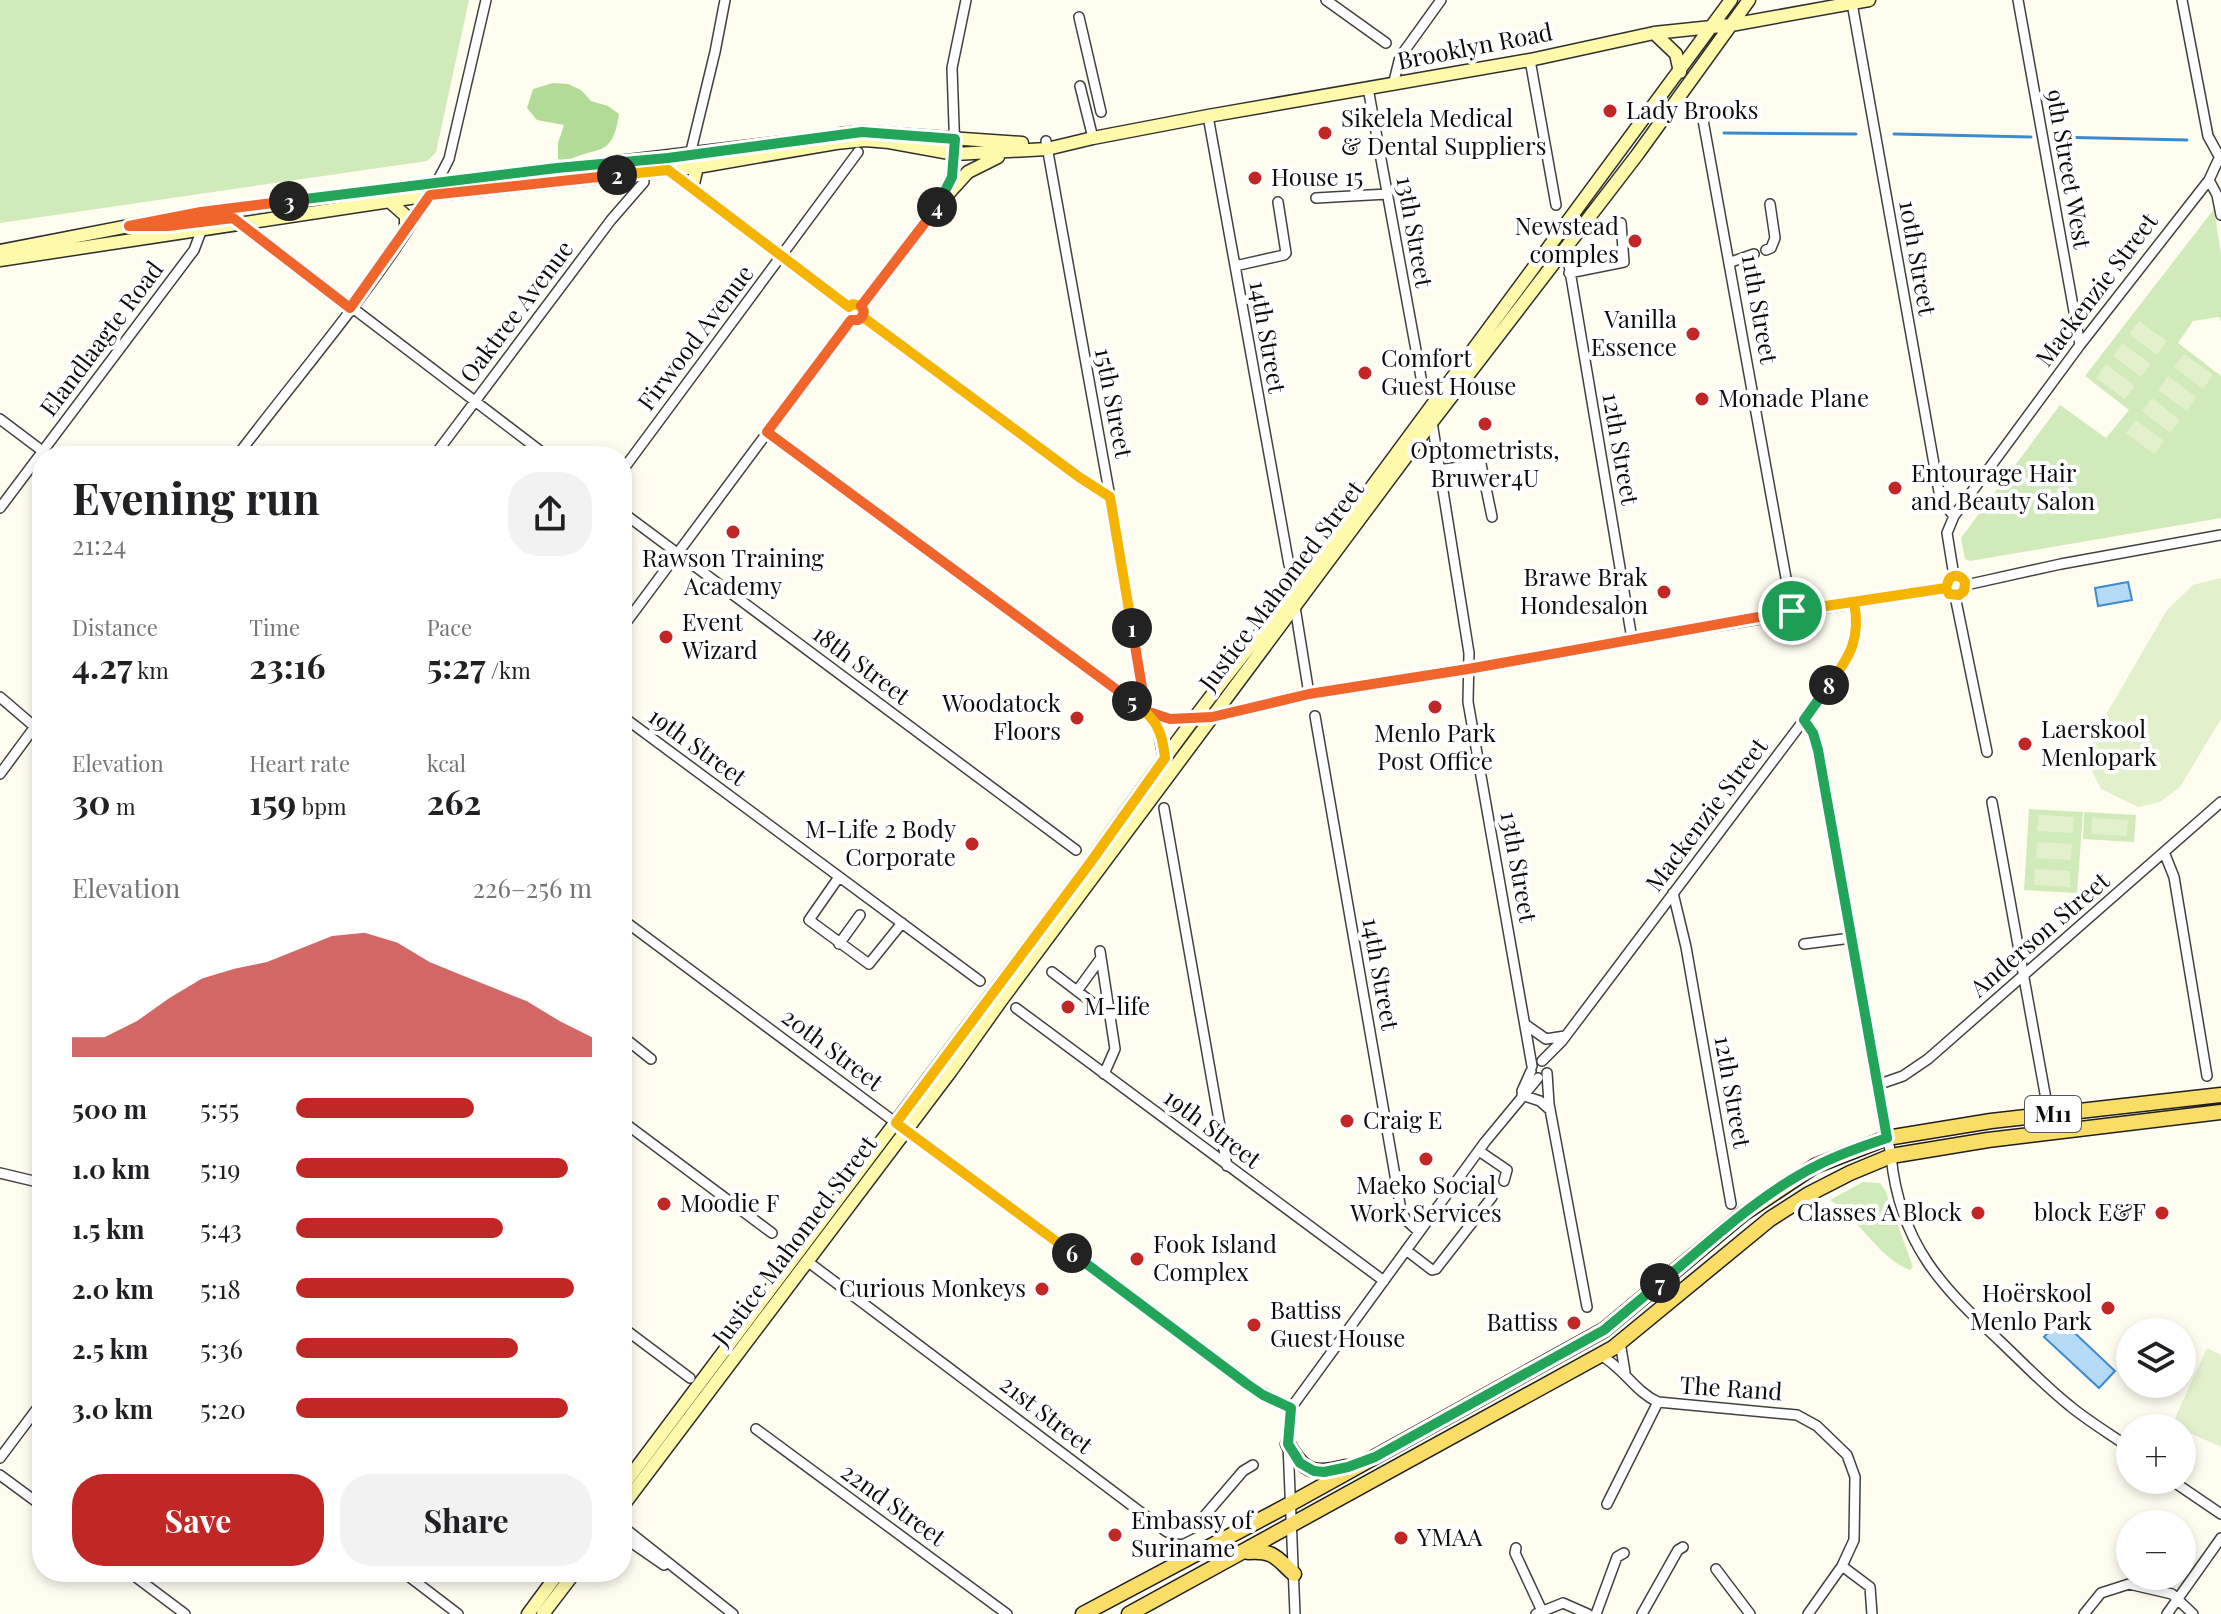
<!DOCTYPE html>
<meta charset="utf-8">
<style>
body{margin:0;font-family:"Playfair Display",serif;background:#f2f2f2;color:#202124;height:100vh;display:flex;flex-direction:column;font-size:30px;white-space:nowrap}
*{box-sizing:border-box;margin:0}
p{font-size:26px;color:#757577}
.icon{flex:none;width:44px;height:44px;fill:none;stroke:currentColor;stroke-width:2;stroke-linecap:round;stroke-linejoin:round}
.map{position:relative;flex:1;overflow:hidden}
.details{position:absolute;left:32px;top:446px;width:600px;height:1136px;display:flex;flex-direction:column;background:#fff;border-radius:32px;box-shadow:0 4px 12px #0003}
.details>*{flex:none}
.fabs{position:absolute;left:2116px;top:1318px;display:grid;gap:16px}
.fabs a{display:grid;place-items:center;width:80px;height:80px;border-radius:50%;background:#fff;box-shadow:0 4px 12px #0003;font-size:40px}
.pin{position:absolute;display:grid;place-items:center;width:68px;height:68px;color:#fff;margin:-34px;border:4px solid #fff;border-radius:50%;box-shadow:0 2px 8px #0007}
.km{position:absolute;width:40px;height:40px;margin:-20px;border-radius:50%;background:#222;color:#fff;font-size:22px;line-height:40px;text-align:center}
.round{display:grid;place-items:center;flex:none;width:84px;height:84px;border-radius:32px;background:#f2f2f2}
.head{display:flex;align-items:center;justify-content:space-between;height:136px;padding:0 40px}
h1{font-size:44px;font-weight:700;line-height:60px}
.metrics{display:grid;grid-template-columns:repeat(3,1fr);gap:12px;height:136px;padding:8px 40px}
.metrics div{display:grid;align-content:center}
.metrics b{font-size:34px;font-weight:700}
.metrics small{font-size:22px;font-weight:400}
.metrics p{font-size:22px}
.chart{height:224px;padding:16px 40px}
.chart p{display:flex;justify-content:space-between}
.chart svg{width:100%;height:144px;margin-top:8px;fill:#c02725;opacity:.7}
.action{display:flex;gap:16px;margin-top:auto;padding:16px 40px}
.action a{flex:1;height:92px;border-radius:32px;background:#c02725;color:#fff;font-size:32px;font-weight:700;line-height:92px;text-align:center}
.action a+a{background:#f2f2f2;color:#202124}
ul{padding:0 40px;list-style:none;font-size:26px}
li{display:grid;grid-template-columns:128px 96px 1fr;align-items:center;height:60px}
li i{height:20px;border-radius:10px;background:#c02725}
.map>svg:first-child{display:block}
</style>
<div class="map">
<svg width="2221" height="1614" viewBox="0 0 2221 1614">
<rect width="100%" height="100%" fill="#fffdf0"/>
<path fill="#d0eab9" d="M0 0H469L436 152 427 161 0 223Z
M2214 209 2221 254V322L2219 317 2193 321 2178 343 2221 376V518L1970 561 1965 559 1961 538 2060 405 2106 438 2129 410 2085 376Z
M2029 809 2083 812 2077 893 2024 890Z
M2084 812 2136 815 2134 842 2083 839Z
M1863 1182 1880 1183 1885 1190 1913 1267 1910 1270C1877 1257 1859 1218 1830 1200Z"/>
<path fill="#b2db98" d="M553 83 568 84 581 90 591 101 608 106 619 114C612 161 597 144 565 162L558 159V143L564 125 537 120 527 108 533 89Z"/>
<path fill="#e2f1cb" d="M2139 321 2167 341 2157 355 2129 334Z
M2122 343 2151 364 2141 377 2113 356Z
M2184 354 2213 375 2203 389 2174 367Z
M2106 364 2135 386 2125 399 2096 378Z
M2168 376 2196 397 2187 411 2158 390Z
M2152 398 2180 420 2170 433 2142 411Z
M2136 420 2164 441 2154 454 2126 433Z
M2221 578V719L2180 787 2160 802 2138 807 2101 789 2092 771 2090 758 2094 735 2167 610 2193 585Z
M2039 815 2074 817 2073 833 2037 831Z
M2092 818 2128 820 2127 836 2091 834Z
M2037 842 2072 844 2071 860 2036 858Z
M2035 869 2070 871V887L2034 885Z
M2207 1348 2221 1355V1447L2172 1425Z"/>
<path fill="#b4daf6" stroke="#3b8bce" stroke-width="2" d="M2128 582 2132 600 2098 606 2095 588Z
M2060 1319 2115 1371 2099 1388 2044 1337Z"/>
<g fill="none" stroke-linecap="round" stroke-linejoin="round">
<path stroke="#3b8bce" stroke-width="3" d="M1724 133 1856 134
M1894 134 2031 137
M2052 137 2187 140"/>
<g stroke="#414141" stroke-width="12">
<path id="minor" d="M1326 0 1386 43
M2018 0 2080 345
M2182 0 2208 136 2219 156
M1852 3 1939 492 1943 503 1954 516
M1079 17 1101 112
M1530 60 1556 205
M1393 85 1400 57 1441 0
M1080 86 1093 138
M1368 88 1422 383
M1701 109 1792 611
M1208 116 1289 565
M1046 141 1110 497 1146 711
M690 155 715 52 725 0
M668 170 849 307
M2209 180 2217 195 2221 215
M1316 198 1387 194
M241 223 547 456
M1766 250 1771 248 1775 238 1770 204
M1731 262 1754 254
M1569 265 1632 639
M1235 266 1284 255 1286 253 1278 202
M1569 273 1624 262 1621 223
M861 306 938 205 951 181 955 154 952 68 966 0
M863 317 1079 477 1110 497
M0 419 49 456
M1432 422 1469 653 1468 702 1532 1066
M767 432 1146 711 1170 719 1198 717
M237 456C307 363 397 263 449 159L486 0
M434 456 611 220 644 182 642 173
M1438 470 1481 464 1492 517
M622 471 858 152
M0 508 194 250 202 229
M622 512 1076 850
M1954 576 1947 533 1954 516 2080 345 2209 180 2221 154
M1946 586a10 10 0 1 1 20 0a10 10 0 1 1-20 0Z
M1966 585 2061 564 2221 535
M1955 596 1987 752
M1295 607 1309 694
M622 628 851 320
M0 697 42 733
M622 716 980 981
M1213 716 1309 694 1946 588
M1315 716 1401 1210 1406 1220 1419 1232
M1804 720 1813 733 1818 750 1891 1156C1900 1245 1941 1286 2003 1344 2025 1365 2046 1387 2070 1406 2088 1421 2110 1434 2130 1448
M0 774 42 717
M1992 802 2046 1099
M1164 808 1227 1166
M2164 852 2174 877 2207 1076
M839 877 809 920 869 964 902 923
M1673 893 1686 947 1731 1204
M622 919 1247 1384 1291 1408
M839 944 860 915
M1804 944 1851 938
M1100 951 1115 1049 1104 1074
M1052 972 1110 1016
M1077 991 1101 958
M1016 1008 1384 1281
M1526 1025 1546 1039 1565 1036
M622 1036 651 1059
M622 1055 631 1043
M1542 1061 1562 1041 1804 720C1831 682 1864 652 1854 602
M1547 1073 1549 1104 1587 1307
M1877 1085 1903 1076 1928 1059 2221 802
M1522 1091 1531 1071
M1522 1095 1540 1101 1550 1110
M622 1121 772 1233
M1479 1151 1507 1170 1504 1181
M0 1173 42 1183
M40 1182 42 1167
M1406 1250 1432 1270 1436 1269 1492 1197
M807 1261 1167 1532 1181 1534 1195 1527 1243 1471 1253 1465
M622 1327 690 1378
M1620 1342 1625 1372
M1600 1355C1623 1367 1635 1392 1658 1402L1797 1415 1817 1426 1847 1455 1855 1477 1854 1540 1842 1566 1808 1614
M756 1429 1007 1614
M0 1458 42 1402
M0 1475 42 1506
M2171 1480 2221 1514
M1607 1504 1658 1402
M622 1526 733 1614
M622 1536 664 1565
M1516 1548 1515 1553 1542 1611
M1842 1566 1870 1587 1872 1614
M1716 1569 1750 1614
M129 1572 185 1614
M403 1572 458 1614
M1295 1614 1288 1444 1291 1408 1485 1142 1538 1078
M1536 1614 1563 1603 1588 1614
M1596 1614 1617 1557 1624 1553
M1642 1614 1678 1550 1683 1547
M2084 1614 2101 1593 2129 1584 2172 1594 2193 1614
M2167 1614 2221 1538"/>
</g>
<g stroke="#303030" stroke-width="15">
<path id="secondary" d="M1654 33 1676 54 1680 72
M841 134 862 132 1022 143
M692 188 697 167
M389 201 406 216V230
M938 205 968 172 998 157
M0 251 201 212 803 140
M0 260 430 195 697 167 836 143 865 140 889 142 955 154 1047 149 1093 138 1208 116 1530 60 1654 33 1731 25 1869 0
M1152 715 1160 733 1165 758
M622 1487 1090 863C1154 771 1220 680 1292 595L1731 0
M622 1507 951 1071 1003 998 1432 422 1637 155 1749 0
M528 1614 559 1572
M543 1614 575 1572"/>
</g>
<g stroke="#1f1f1f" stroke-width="17">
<path id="primary" d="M1288 1444C1304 1473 1315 1475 1346 1467
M1248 1552C1275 1550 1277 1559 1294 1574
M1083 1614 1290 1504 1604 1330 1743 1214 1815 1166 1887 1138 1991 1121 2221 1095
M1129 1614 1613 1348 1770 1219 1809 1194 1850 1173 1891 1156 1988 1140 2221 1112"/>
</g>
<use href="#minor" stroke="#fff" stroke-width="9"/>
<use href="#secondary" stroke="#fffaab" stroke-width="12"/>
<use href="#primary" stroke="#f9dd66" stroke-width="14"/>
</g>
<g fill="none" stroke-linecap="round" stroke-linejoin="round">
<g stroke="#fff" stroke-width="16">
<path id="split-1" d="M1132 628 1146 711 1170 719 1212 717 1309 694 1468 669 1792 611"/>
</g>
<g stroke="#fff" stroke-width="16">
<path id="split-2" d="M617 175 668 170 849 307 853 304 861 306 864 311 863 317 1079 477 1110 497 1132 628"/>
</g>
<g stroke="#fff" stroke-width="16">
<path id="split-3" d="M289 201 201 212 129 226H168L233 218 350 308 430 195 617 175"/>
</g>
<g stroke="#fff" stroke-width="16">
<path id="split-4" d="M289 201 557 168 668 158 862 132 955 139 952 177 937 207"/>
</g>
<g stroke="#fff" stroke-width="16">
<path id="split-5" d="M937 207 861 306C865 311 864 317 858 320H851L767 432 1132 701"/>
</g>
<g stroke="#fff" stroke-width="16">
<path id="split-6" d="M1072 1253 896 1123 1090 863 1165 758C1162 728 1155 718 1132 701"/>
</g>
<g stroke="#fff" stroke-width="16">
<path id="split-7" d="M1072 1253 1247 1384 1263 1395 1291 1408 1288 1444 1300 1463 1314 1471 1324 1472 1348 1467 1375 1457 1604 1330 1660 1283"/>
</g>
<g stroke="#fff" stroke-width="16">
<path id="split-8" d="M1660 1283C1710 1242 1759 1194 1818 1165 1840 1154 1863 1146 1887 1138L1818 750 1813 733 1804 720 1829 685"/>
</g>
<g stroke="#fff" stroke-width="16">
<path id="split-9" d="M1792 611 1946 588 1949 594 1959 595 1964 591 1965 582C1961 575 1954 574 1949 579L1946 588 1854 602C1861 640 1850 655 1829 685"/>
</g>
<use href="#split-1" stroke="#f0652b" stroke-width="10"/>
<use href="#split-2" stroke="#f5b400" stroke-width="10"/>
<use href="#split-3" stroke="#f0652b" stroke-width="10"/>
<use href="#split-4" stroke="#22a559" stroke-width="10"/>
<use href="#split-5" stroke="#f0652b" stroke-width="10"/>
<use href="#split-6" stroke="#f5b400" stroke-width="10"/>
<use href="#split-7" stroke="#22a559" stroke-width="10"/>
<use href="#split-8" stroke="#22a559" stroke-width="10"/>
<use href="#split-9" stroke="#f5b400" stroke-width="10"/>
</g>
<g fill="#c02725" stroke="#fff" stroke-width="3">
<circle cx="1610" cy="111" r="8"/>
<circle cx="1325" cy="133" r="8"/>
<circle cx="1255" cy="178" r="8"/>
<circle cx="1635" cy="241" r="8"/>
<circle cx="1693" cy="334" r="8"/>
<circle cx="1365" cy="373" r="8"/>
<circle cx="1702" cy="399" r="8"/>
<circle cx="1485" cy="424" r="8"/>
<circle cx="1895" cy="488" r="8"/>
<circle cx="733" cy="532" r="8"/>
<circle cx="1664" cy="592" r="8"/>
<circle cx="666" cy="637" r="8"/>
<circle cx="1435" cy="707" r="8"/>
<circle cx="1077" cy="718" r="8"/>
<circle cx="2025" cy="744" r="8"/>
<circle cx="972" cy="844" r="8"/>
<circle cx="1068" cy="1007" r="8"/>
<circle cx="1347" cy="1121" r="8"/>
<circle cx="1426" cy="1159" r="8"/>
<circle cx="664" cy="1204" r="8"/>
<circle cx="1978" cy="1213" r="8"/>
<circle cx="2162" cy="1213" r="8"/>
<circle cx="1137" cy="1259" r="8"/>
<circle cx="1042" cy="1289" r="8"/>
<circle cx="2108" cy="1308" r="8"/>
<circle cx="1574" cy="1323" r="8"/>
<circle cx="1254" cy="1325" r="8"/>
<circle cx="1115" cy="1535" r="8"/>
<circle cx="1401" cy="1538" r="8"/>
</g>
<g text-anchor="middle" stroke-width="8" stroke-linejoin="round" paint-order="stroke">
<rect fill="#fff" stroke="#565656" stroke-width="2" x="2025" y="1096" width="56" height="36" rx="6"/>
<g font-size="22" font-weight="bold" fill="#0e0e0e">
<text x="2053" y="1122">M11</text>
</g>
<g font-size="24" fill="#0e0e0e" stroke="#fff">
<text transform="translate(1475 47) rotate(-11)" y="8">Brooklyn Road</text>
<text transform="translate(2068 169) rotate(80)" y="8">9th Street West</text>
<text transform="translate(1414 232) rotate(80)" y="8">13th Street</text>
<text transform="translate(1917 258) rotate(80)" y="8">10th Street</text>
<text transform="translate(2097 290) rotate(-53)" y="8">Mackenzie Street</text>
<text transform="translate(1759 309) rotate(80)" y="8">11th Street</text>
<text transform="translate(517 312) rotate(-53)" y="8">Oaktree Avenue</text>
<text transform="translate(1267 337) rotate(80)" y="8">14th Street</text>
<text transform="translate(696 338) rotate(-53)" y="8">Firwood Avenue</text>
<text transform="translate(102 339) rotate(-53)" y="8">Elandlaagte Road</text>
<text transform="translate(1113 403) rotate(79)" y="8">15th Street</text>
<text transform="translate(1620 449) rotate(80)" y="8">12th Street</text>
<text transform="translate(1282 586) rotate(-53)" y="8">Justice Mahomed Street</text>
<text transform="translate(861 665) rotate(37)" y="8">18th Street</text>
<text transform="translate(697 747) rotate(36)" y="8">19th Street</text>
<text transform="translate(1707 815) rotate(-53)" y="8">Mackenzie Street</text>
<text transform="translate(1518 867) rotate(80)" y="8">13th Street</text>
<text transform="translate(2040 935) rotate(-41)" y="8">Anderson Street</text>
<text transform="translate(1380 974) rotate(80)" y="8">14th Street</text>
<text transform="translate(832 1050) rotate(37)" y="8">20th Street</text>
<text transform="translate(1732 1092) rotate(80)" y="8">12th Street</text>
<text transform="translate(1212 1129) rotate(37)" y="8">19th Street</text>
<text transform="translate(795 1241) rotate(-53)" y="8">Justice Mahomed Street</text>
<text transform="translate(1731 1389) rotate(4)" y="8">The Rand</text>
<text transform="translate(1046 1415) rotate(38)" y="8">21st Street</text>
<text transform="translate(893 1505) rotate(36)" y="8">22nd Street</text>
</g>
<g font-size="24" fill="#0e0e0e" stroke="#fff" text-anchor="start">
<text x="1626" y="119">Lady Brooks</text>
<text x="1341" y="127">Sikelela Medical<tspan x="1341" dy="28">&amp; Dental Suppliers</tspan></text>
<text x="1271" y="186">House 15</text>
<text x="1619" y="235" text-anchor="end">Newstead<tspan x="1619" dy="28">comples</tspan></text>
<text x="1677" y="328" text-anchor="end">Vanilla<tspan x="1677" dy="28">Essence</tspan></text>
<text x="1381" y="367">Comfort<tspan x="1381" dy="28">Guest House</tspan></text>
<text x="1718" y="407">Monade Plane</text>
<text x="1485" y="459" text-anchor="middle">Optometrists,<tspan x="1485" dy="28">Bruwer4U</tspan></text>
<text x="1911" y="482">Entourage Hair<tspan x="1911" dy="28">and Beauty Salon</tspan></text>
<text x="733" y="567" text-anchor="middle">Rawson Training<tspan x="733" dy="28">Academy</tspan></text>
<text x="1648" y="586" text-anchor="end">Brawe Brak<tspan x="1648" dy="28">Hondesalon</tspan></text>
<text x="682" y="631">Event<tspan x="682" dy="28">Wizard</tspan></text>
<text x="1061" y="712" text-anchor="end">Woodatock<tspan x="1061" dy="28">Floors</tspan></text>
<text x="2041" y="738">Laerskool<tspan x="2041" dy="28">Menlopark</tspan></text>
<text x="1435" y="742" text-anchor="middle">Menlo Park<tspan x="1435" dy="28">Post Office</tspan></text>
<text x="956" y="838" text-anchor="end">M-Life 2 Body<tspan x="956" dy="28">Corporate</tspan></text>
<text x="1084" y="1015">M-life</text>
<text x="1363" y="1129">Craig E</text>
<text x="1426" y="1194" text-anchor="middle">Maeko Social<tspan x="1426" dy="28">Work Services</tspan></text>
<text x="680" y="1212">Moodie F</text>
<text x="1962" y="1221" text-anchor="end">Classes A Block</text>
<text x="2146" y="1221" text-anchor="end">block E&amp;F</text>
<text x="1153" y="1253">Fook Island<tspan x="1153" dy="28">Complex</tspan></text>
<text x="1026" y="1297" text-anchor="end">Curious Monkeys</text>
<text x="2092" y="1302" text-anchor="end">Hoërskool<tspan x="2092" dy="28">Menlo Park</tspan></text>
<text x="1270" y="1319">Battiss<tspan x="1270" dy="28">Guest House</tspan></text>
<text x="1558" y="1331" text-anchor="end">Battiss</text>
<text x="1131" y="1529">Embassy of<tspan x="1131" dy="28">Suriname</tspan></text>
<text x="1417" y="1546">YMAA</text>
</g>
</g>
</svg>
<div class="fabs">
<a><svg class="icon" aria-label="layers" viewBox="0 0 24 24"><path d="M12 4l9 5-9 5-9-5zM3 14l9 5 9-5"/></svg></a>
<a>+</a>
<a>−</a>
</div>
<div class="pin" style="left:1792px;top:611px;background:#1e9e55"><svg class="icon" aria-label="arrive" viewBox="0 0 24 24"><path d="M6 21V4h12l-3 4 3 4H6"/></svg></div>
<b class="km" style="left:1132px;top:628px">1</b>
<b class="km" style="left:617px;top:175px">2</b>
<b class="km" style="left:289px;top:201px">3</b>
<b class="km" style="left:937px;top:207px">4</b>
<b class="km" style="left:1132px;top:701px">5</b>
<b class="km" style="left:1072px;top:1253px">6</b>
<b class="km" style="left:1660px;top:1283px">7</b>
<b class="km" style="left:1829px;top:685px">8</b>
<section class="details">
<div class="head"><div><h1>Evening run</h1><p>21:24</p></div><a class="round"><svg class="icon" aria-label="share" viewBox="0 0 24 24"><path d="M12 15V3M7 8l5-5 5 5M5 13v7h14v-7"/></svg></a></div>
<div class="metrics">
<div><p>Distance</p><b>4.27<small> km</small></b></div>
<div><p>Time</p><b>23:16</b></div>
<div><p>Pace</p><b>5:27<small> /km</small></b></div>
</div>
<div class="metrics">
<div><p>Elevation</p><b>30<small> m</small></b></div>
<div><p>Heart rate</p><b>159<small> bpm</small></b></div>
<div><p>kcal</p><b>262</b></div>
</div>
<div class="chart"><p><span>Elevation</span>226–256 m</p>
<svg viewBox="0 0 160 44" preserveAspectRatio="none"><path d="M0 44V38L10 38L20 33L30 26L40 20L50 17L60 15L70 11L80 7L90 6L100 9L110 15L120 19L130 23L140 27L150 33L160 38V44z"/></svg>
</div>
<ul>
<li><b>500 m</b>5:55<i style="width:60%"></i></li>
<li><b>1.0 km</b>5:19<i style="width:92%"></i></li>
<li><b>1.5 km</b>5:43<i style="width:70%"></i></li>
<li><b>2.0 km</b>5:18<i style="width:94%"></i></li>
<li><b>2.5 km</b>5:36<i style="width:75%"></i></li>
<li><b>3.0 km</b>5:20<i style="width:92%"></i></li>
</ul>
<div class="action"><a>Save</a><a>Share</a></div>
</section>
</div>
